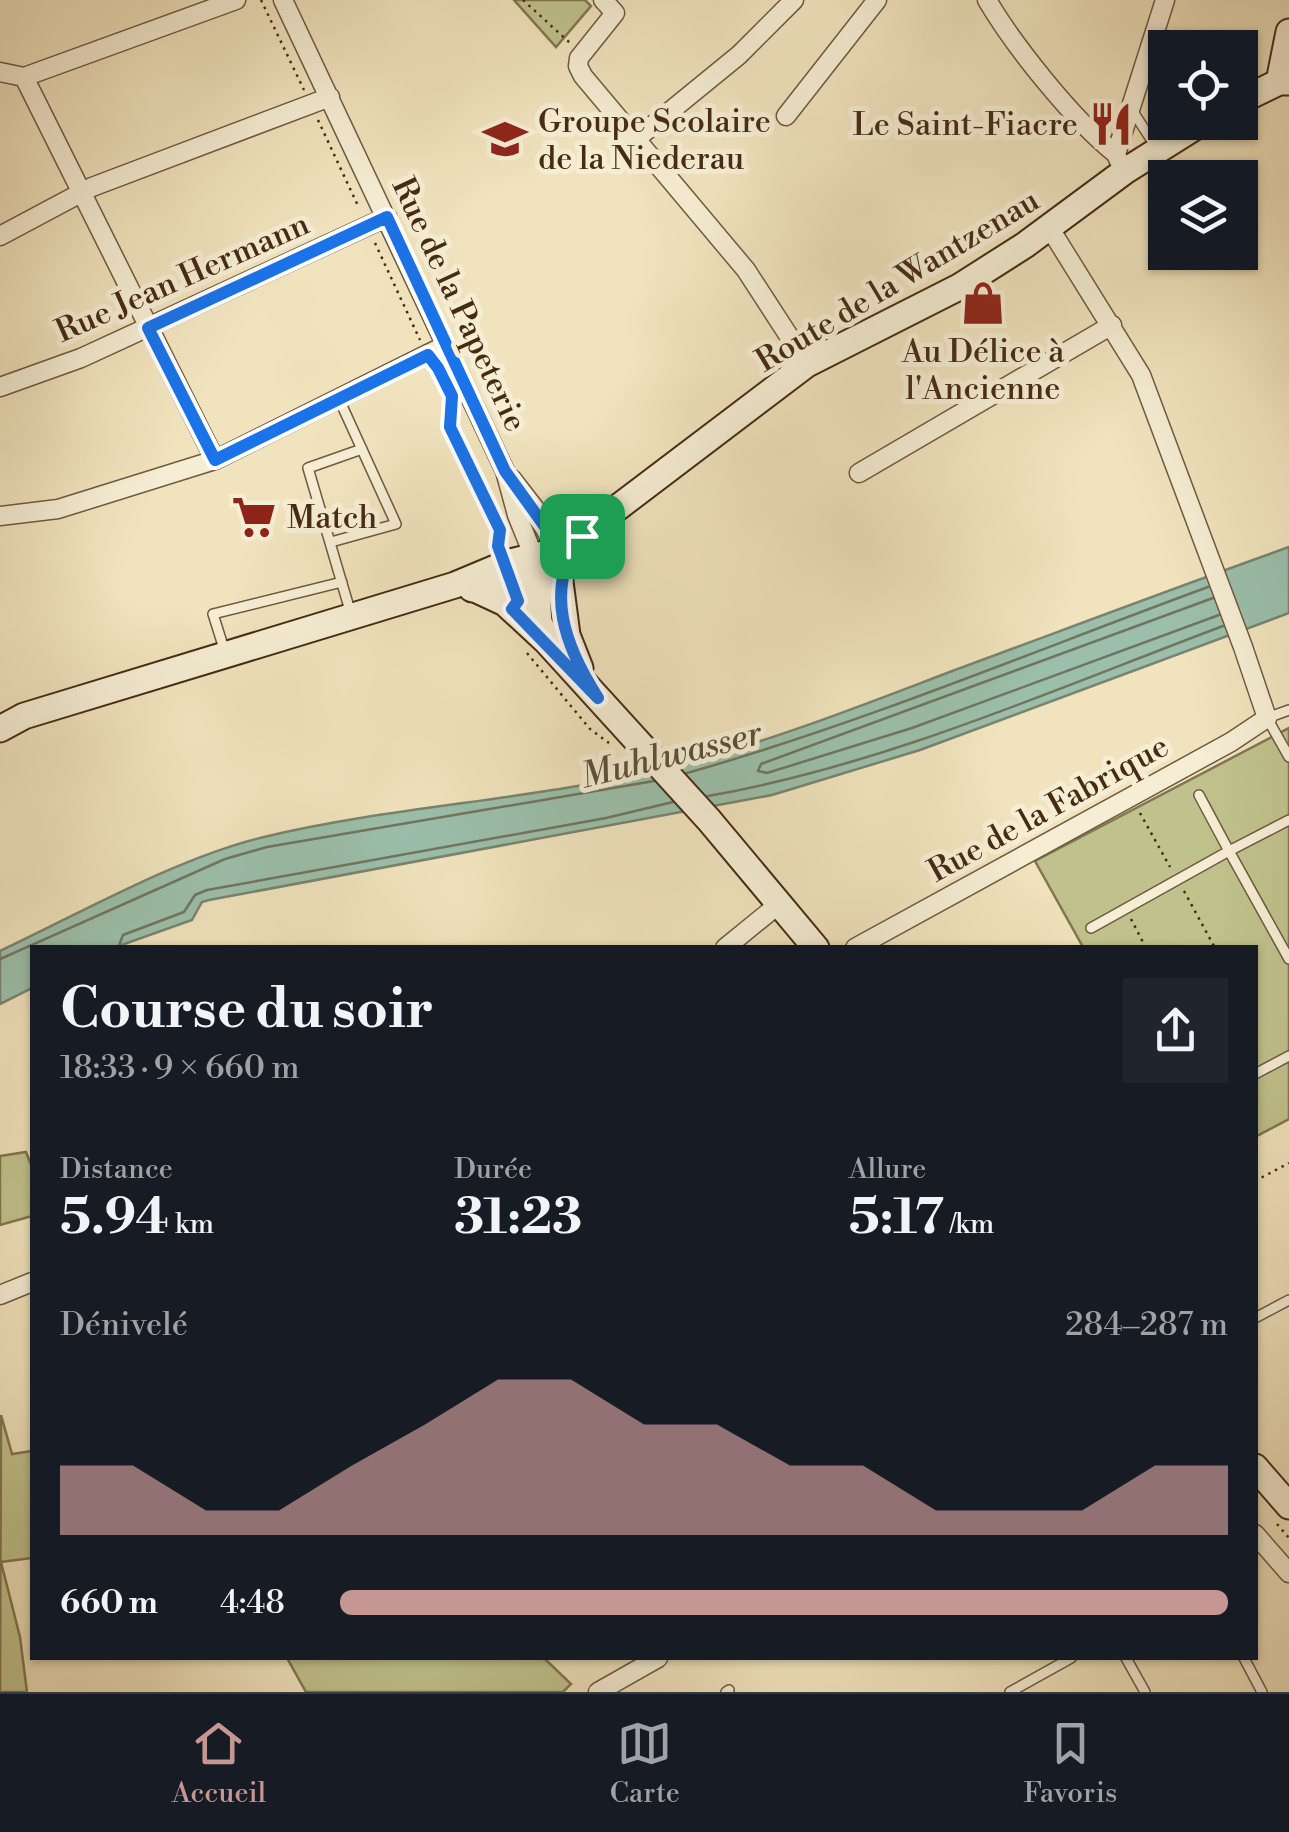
<!DOCTYPE html>
<html lang="fr">
<meta charset="utf-8">
<style>
body{margin:0;font-family:"Libre Bodoni",serif;background:#20242c;color:#f1f3f6;height:100vh;display:flex;flex-direction:column;font-size:38px;white-space:nowrap}
*{box-sizing:border-box;margin:0}
p{font-size:32px;color:#9ea1a6}
.icon{flex:none;width:55px;height:55px;fill:none;stroke:currentColor;stroke-width:2;stroke-linecap:round;stroke-linejoin:round}
.map{position:relative;flex:1;overflow:hidden}
.details{position:absolute;left:30px;top:945px;width:1228px;height:715px;display:flex;flex-direction:column;background:#171b24;border-radius:0px;box-shadow:0 2px 8px #0004}
.details>*{flex:none}
.fabs{position:absolute;left:1148px;top:30px;display:grid;gap:20px}
.fabs a{display:grid;place-items:center;width:110px;height:110px;border-radius:0px;background:#171b24;box-shadow:0 2px 8px #0004;font-size:50px}
.pin{position:absolute;display:grid;place-items:center;width:85px;height:85px;color:#fff;margin:-42px;border-radius:20px;box-shadow:0 5px 15px #0006}
.round{display:grid;place-items:center;flex:none;width:105px;height:105px;border-radius:0px;background:#20242c}
.head{display:flex;align-items:center;justify-content:space-between;height:170px;padding:0 30px}
h1{font-size:55px;font-weight:700;line-height:75px}
.metrics{display:grid;grid-template-columns:repeat(3,1fr);gap:15px;height:170px;padding:10px 30px}
.metrics div{display:grid;align-content:center}
.metrics b{font-size:50px;font-weight:700}
.metrics small{font-size:28px;font-weight:400}
.metrics p{font-size:28px}
.chart{height:280px;padding:20px 30px}
.chart p{display:flex;justify-content:space-between}
.chart svg{width:100%;height:180px;margin-top:10px;fill:#c59692;opacity:.7}
ul{padding:0 30px;list-style:none;font-size:32px}
li{display:grid;grid-template-columns:160px 120px 1fr;align-items:center;height:75px}
li i{height:25px;border-radius:12px;background:#c59692}
.menu{display:flex;justify-content:space-around;align-items:center;height:140px;border-top:2px solid #363941;background:#171b24;font-size:28px;color:#9ea1a6}
.menu a{display:grid;justify-items:center;gap:5px}
.menu .on{color:#c59692}
.map>svg:first-child{display:block}
</style>
<div class="map">
<svg width="1289" height="1692" viewBox="0 0 1289 1692">
<rect width="100%" height="100%" fill="#f0e3bd"/>
<filter id="stains"><feTurbulence type="fractalNoise" baseFrequency=".002" numOctaves="4"/><feColorMatrix values="0 0 0 0 .2 0 0 0 0 .09 0 0 0 0 .02 0 0 0 .5 -.17"/></filter>
<radialGradient id="worn" r=".72"><stop offset=".6" stop-color="#630" stop-opacity="0"/><stop offset="1" stop-color="#630" stop-opacity=".3"/></radialGradient>
<path fill="#c0c28d" stroke="#837650" stroke-width="2.5" d="M514 0H585L591 6 556 47Z
M1289 728V1119L1255 1137V948L1083 947 1035 861Z
M26 1152 32 1167V1216L0 1225V1156Z
M1 1415 12 1454 32 1451V1558L1 1562 20 1637 27 1692H0Z
M287 1658H544L571 1684 563 1692H306Z"/>
<path fill="#9bbfab" stroke="#79846e" stroke-width="2.5" d="M1289 547V613L920 750 772 795 209 900 202 902 192 920 116 947 32 948V988L0 1004V951C81 913 179 857 264 837 402 804 545 800 682 764 775 740 865 704 955 670 1066 629 1177 587 1289 547Z"/>
<g fill="none" stroke-linecap="round" stroke-linejoin="round">
<path stroke="#70755f" stroke-width="2.5" d="M1213 598 761 764 758 771 767 773 912 728 1219 615
M687 773C864 723 1036 650 1208 587
M708 796C885 765 1055 689 1223 626
M118 948 123 935 184 912 195 895 207 890 606 818 673 802
M0 959 225 859 267 847 654 781"/>
<g stroke="#70593e" stroke-width="12">
<path id="lane" d="M1132 110 1156 147
M331 542 396 524 339 399
M351 614 308 468 362 449
M225 652 213 614 342 582
M1289 710 1267 718 1289 757
M1289 820 1229 851 1289 959
M1091 928 1229 851 1199 795
M1255 1074 1289 1056
M1255 1318 1289 1300
M1126 1658 1145 1692
M1244 1658 1262 1692
M726 1692 729 1690
M1010 1692 1071 1658"/>
</g>
<g stroke="#70593e" stroke-width="21">
<path id="street" d="M283 0 505 471 517 515 534 557
M603 0 615 13 579 58 578 66 583 76 746 270 807 364
M987 0C1014 46 1074 121 1116 154
M0 72 24 77 236 0
M24 77 215 460
M786 116 877 0
M636 139 739 55 794 0
M1119 161 1116 154 1165 0
M0 236 92 187 330 97
M0 387 81 358 387 217
M859 473 1112 325
M512 479 536 510 556 551
M0 516 58 509 215 460 446 345
M725 948 779 904
M855 948 1231 742 1267 718 1243 647 1141 375 1049 227
M0 1295 32 1282
M1255 1534 1289 1573
M598 1692 658 1658"/>
</g>
<g stroke="#462b13" stroke-width="29">
<path id="secondary" d="M1279 82 1289 32
M1240 101 1279 82H1289
M556 551 567 635 580 668
M534 557 539 622 547 642 709 820 816 948
M472 589 508 582 547 565
M477 590 505 603 545 640
M0 729 24 716 455 585 510 562 548 553 571 543 807 364 959 287 1025 245 1125 171 1203 122
M1255 1467 1289 1506"/>
</g>
<path stroke="#462b13" stroke-width="2.5" stroke-dasharray="2.5 5" stroke-linecap="butt" d="M261 0 304 90
M523 0 570 43
M318 120 359 208
M375 243 420 340
M452 399 450 427 500 530 498 544
M579 573 595 551
M527 653 590 729 609 743
M1140 813 1170 867
M1184 891 1215 948
M1131 919 1146 948
M1255 1181 1289 1163
M1277 1524 1289 1538"/>
<use href="#lane" stroke="#f5edd4" stroke-width="9"/>
<use href="#street" stroke="#f5edd4" stroke-width="18"/>
<use href="#secondary" stroke="#f5edd4" stroke-width="25"/>
</g>
<g fill="none" stroke-linecap="round" stroke-linejoin="round">
<g stroke="#fff" stroke-width="20">
<path id="route" d="M387 217 505 471 551 535 562 541 582 536C542 589 566 648 598 698L512 609 518 601 498 546 500 530 450 427 452 396 438 368 428 355 215 460 148 328Z"/>
</g>
<use href="#route" stroke="#1a73e8" stroke-width="12"/>
</g>
<defs>
<g id="restaurant-bare" transform="scale(3.45)"><path d="M-5-6h1v4h1v-4h1v4h1v-4h1v5L-1.5 .5V6h-2V.5L-5-1ZM5-6V6H3V1.5H1.5Q1.5-4 5-6Z" fill="#8f2418" stroke="#f5edd4" stroke-width="2.5" paint-order="stroke"/></g>
<g id="school-bare" transform="scale(3.45)"><path d="M0-5L7-2L0 1L-7-2ZM-4 1L0 2.5L4 1V4Q0 6-4 4Z" fill="#8f2418" stroke="#f5edd4" stroke-width="2.5" paint-order="stroke"/></g>
<g id="shop-bare" transform="scale(3.45)"><path d="M-5-2.5h2.3a2.7 3.5 0 0 1 5.4 0H5L5.5 6h-11ZM-1.5-2.5h3a1.5 2.3 0 0 0-3 0Z" fill="#8f2418" stroke="#f5edd4" stroke-width="2.5" paint-order="stroke"/></g>
<g id="supermarket-bare" transform="scale(3.45)"><path d="M-6-5.5h2.5l.6 2H6L4.5 2H-2.5L-4.4-4H-6ZM-1.5 3.2a1.3 1.3 0 1 0 .1 0ZM3 3.2a1.3 1.3 0 1 0 .1 0Z" fill="#8f2418" stroke="#f5edd4" stroke-width="2.5" paint-order="stroke"/></g>
</defs>
<g fill-rule="evenodd">
<use href="#restaurant-bare" x="1111" y="124"/>
<use href="#school-bare" x="505" y="139"/>
<use href="#shop-bare" x="983" y="303"/>
<use href="#supermarket-bare" x="254" y="517"/>
</g>
<g text-anchor="middle" stroke-width="10" stroke-linejoin="round" paint-order="stroke">
<g font-size="32" fill="#462b13" stroke="#f5edd4" text-anchor="start">
<text x="538" y="132">Groupe Scolaire<tspan x="538" dy="37">de la Niederau</tspan></text>
<text x="1078" y="135" text-anchor="end">Le Saint-Fiacre</text>
<text x="983" y="362" text-anchor="middle">Au Délice à<tspan x="983" dy="37">l'Ancienne</tspan></text>
<text x="287" y="528">Match</text>
</g>
<g font-size="32" fill="#462b13" stroke="#f5edd4">
<text transform="translate(182 277) rotate(-24)" y="11">Rue Jean Hermann</text>
<text transform="translate(897 280) rotate(-31)" y="11">Route de la Wantzenau</text>
<text transform="translate(460 304) rotate(65)" y="11">Rue de la Papeterie</text>
<text transform="translate(1048 808) rotate(-29)" y="11">Rue de la Fabrique</text>
</g>
<g font-size="35" font-style="italic" fill="#5b5039" stroke="#f5edd4">
<text transform="translate(671 754) rotate(-14)" y="12">Muhlwasser</text>
</g>
</g>
<rect width="100%" height="100%" filter="url(#stains)"/>
<rect width="100%" height="100%" fill="url(#worn)"/>
</svg>
<div class="fabs">
<a><svg class="icon" aria-label="locate" viewBox="0 0 24 24"><circle cx="12" cy="12" r="6"/><path d="M12 2v4M12 18v4M2 12h4M18 12h4"/></svg></a>
<a><svg class="icon" aria-label="layers" viewBox="0 0 24 24"><path d="M12 4l9 5-9 5-9-5zM3 14l9 5 9-5"/></svg></a>
</div>
<div class="pin" style="left:582px;top:536px;background:#1e9e55"><svg class="icon" aria-label="arrive" viewBox="0 0 24 24"><path d="M6 21V4h12l-3 4 3 4H6"/></svg></div>
<section class="details">
<div class="head"><div><h1>Course du soir</h1><p>18:33 · 9 × 660 m</p></div><a class="round"><svg class="icon" aria-label="share" viewBox="0 0 24 24"><path d="M12 15V3M7 8l5-5 5 5M5 13v7h14v-7"/></svg></a></div>
<div class="metrics">
<div><p>Distance</p><b>5.94<small> km</small></b></div>
<div><p>Durée</p><b>31:23</b></div>
<div><p>Allure</p><b>5:17<small> /km</small></b></div>
</div>
<div class="chart"><p><span>Dénivelé</span>284–287 m</p>
<svg viewBox="0 0 160 44" preserveAspectRatio="none"><path d="M0 44V27L10 27L20 38L30 38L40 27L50 17L60 6L70 6L80 17L90 17L100 27L110 27L120 38L130 38L140 38L150 27L160 27V44z"/></svg>
</div>
<ul>
<li><b>660 m</b>4:48<i style="width:100%"></i></li>
</ul>
</section>
</div>
<nav class="menu">
<a class="on"><svg class="icon" aria-label="home" viewBox="0 0 24 24"><path d="M3 11l9-7 9 7M6 9v11h12V9"/></svg>Accueil</a>
<a><svg class="icon" aria-label="map" viewBox="0 0 24 24"><path d="M3 6l6-2 6 2 6-2v14l-6 2-6-2-6 2zM9 4v14M15 6v14"/></svg>Carte</a>
<a><svg class="icon" aria-label="saved" viewBox="0 0 24 24"><path d="M7 4h10v16l-5-4-5 4z"/></svg>Favoris</a>
</nav>
